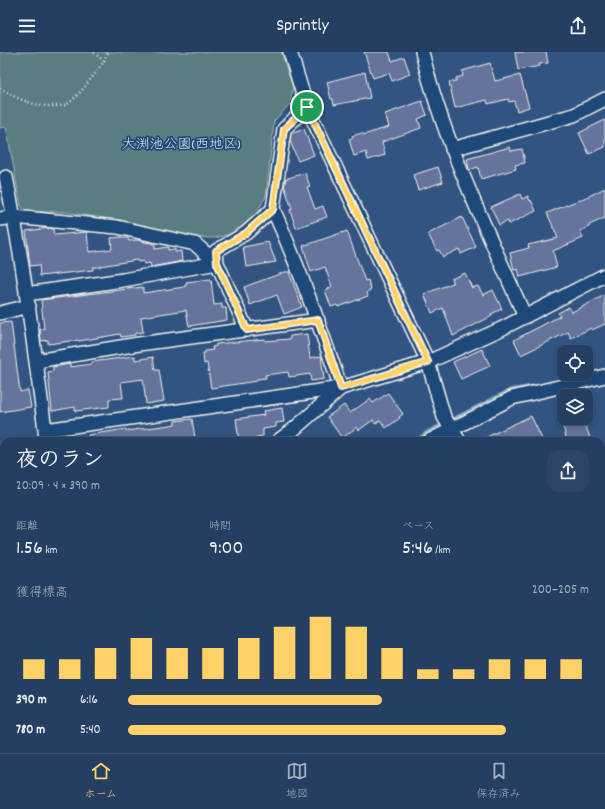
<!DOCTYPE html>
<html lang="ja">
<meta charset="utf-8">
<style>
body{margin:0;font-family:Dekko,"Klee One",sans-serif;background:#2d4668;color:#f1f3f6;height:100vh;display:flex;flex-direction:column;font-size:15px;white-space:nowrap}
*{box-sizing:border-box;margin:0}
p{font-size:13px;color:#a3afbe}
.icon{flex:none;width:22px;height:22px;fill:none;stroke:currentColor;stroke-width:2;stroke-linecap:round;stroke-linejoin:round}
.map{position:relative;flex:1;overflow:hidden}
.panel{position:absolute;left:0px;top:385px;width:605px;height:316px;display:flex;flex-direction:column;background:#253f62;border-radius:12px 12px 0 0;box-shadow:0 2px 6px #0003,0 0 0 1px #425877}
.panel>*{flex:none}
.fabs{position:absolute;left:557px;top:293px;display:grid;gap:8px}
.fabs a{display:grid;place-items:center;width:36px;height:36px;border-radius:8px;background:#253f62;box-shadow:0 2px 6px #0003,0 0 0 1px #425877;font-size:20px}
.pin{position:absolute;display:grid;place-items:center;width:34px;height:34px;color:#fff;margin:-17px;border:2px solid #fff;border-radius:50%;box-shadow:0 1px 4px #0007}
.round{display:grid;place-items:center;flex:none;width:42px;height:42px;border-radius:12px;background:#2d4668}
.headline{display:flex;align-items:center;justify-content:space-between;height:68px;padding:0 16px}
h1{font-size:22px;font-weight:600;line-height:30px}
.figures{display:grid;grid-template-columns:repeat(3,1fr);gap:6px;height:68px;padding:4px 16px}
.figures div{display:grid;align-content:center}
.figures b{font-size:20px;font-weight:600}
.figures small{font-size:11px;font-weight:400}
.figures p{font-size:11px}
.chart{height:112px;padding:8px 16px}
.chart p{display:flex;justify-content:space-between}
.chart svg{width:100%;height:72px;margin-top:4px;stroke:#ffd166;stroke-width:6}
ul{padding:0 16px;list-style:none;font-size:13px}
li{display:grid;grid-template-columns:64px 48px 1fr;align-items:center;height:30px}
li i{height:10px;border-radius:5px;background:#ffd166}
header{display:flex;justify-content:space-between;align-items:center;height:52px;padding:0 16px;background:#253f62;font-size:18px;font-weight:600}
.dock{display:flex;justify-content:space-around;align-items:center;height:56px;border-top:1px solid #425877;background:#253f62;font-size:11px;color:#a3afbe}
.dock a{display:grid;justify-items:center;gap:2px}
.dock .on{color:#ffd166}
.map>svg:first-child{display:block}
</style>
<header><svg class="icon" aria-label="menu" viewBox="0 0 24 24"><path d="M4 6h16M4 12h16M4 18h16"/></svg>Sprintly<svg class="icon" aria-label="share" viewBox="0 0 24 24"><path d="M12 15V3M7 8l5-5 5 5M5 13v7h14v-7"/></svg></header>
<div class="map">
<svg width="605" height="701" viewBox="0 0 605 701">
<rect width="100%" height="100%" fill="#315483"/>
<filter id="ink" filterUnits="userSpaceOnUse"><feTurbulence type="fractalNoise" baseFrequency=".025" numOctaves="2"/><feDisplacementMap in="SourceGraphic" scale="8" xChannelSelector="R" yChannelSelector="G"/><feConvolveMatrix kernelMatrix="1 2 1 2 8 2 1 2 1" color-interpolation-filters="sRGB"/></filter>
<g filter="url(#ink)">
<path fill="#5a7d82" stroke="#a7b7b5" d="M0 0H281L293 36 290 52 274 69 266 144 254 165 234 181 215 186 184 185 103 166 64 160H26L21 154 6 75 0 76Z"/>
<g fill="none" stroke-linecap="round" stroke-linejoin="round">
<path stroke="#8da7bf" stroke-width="4" d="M416 389 428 380 511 338 536 334"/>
</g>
<path fill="#65739d" stroke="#f4f1e8" d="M364 0H389L392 9 404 5 410 22 392 29 389 21 373 26Z
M515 0H546L548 11 539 12 540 14 518 18Z
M490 11 495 29 520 23 529 55 517 59 514 49 509 50 508 47 488 52 487 48 455 56 449 30 456 29V26L463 24 462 19Z
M365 20 370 46 334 53 333 47H331L327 30Z
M422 49 427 63 418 67 421 76 382 90 385 103 368 108 366 100 354 104 349 87 353 86 352 84 362 81 363 83 389 75 385 62Z
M605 68V95L589 102 579 81Z
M304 77 314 103 298 109 290 89 291 82Z
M510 95 511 99 522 97 525 111 515 113 516 117 481 127 478 115 469 118 467 107Z
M438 115 443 130 418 138 413 123Z
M305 121 310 134 307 135 315 157 323 154 327 165 296 176 290 158 292 157 284 133 286 131 285 127Z
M605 136V166L589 173V175L580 179 583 186 553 199 557 215 520 225 518 217 514 218 510 201 529 196 528 193 558 186 547 161 589 144Z
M520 142 522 147 528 144 530 149 531 148 536 159 509 172 508 169 499 173 491 155Z
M462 165 476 195 461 202 459 197 443 205 439 198 437 199 428 182Z
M49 176 53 177 54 183 87 180 89 200 112 197 111 186 122 185V186H128L129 189 137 188 144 189V190L152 191V192H155V197L168 195V198L175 197V200L181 199 182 209 151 215 150 211 144 212 143 209 138 210 137 208 100 214V215H93V218L40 224 39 213 30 214 26 179Z
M347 179 365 229 368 228 371 238 367 240 368 244 338 255 337 253 331 255 325 238 332 235 325 215 311 220 303 194Z
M268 190 276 210 246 215 243 195Z
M285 220H289L302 255 284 262 277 243 250 253 244 235Z
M465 221 472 236 478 234 483 243 493 238 502 257 491 262 492 264 453 284 443 256 432 261 424 242 453 231 451 227Z
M211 227 214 253 222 252V256H226L227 268 189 274 186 258 141 265 143 280 135 281V283L121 285 120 282 79 289 78 288 48 292V288L41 289 40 277H44L41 248 143 235V241L184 235V234H186V230Z
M605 243V272L592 278 591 276 571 286 568 280 521 303 514 288 560 264 558 261 569 255 572 260Z
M11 270 20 340 28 338 31 355 0 360V271Z
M307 282 310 306 321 304 324 327 311 329 310 322 289 325 288 320 265 323 266 326 257 327V329L211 336 207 311 204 312 203 301H205V299L213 298 212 295 216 294V292L265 287V289L290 287V284Z
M482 297 490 314 461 327 453 310Z
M135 304V308L153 305 155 318H159L164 349 146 352 143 327 121 330 123 346 109 347V355L75 359V355L52 359 48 320 53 319V315L70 312V315L92 312V310Z
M388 341 403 362 399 365 400 366 386 376 380 368 375 372 373 368 359 378 357 375 342 386 327 365 344 353 350 361 370 347 373 351Z
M282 356 284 370 276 371V375L263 377V384L256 385V388L239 389 236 367 264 363 263 359Z
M531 364 543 389H478Z
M561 366H583L591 389H567Z
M192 367 195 386 168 389H89L88 383 126 377V379L170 373 175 372V369Z"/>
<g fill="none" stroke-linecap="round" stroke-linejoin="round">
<g stroke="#f4f1e8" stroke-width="16">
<path id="minor" d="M290 0 307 55 428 310 444 365 459 389
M422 0C444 92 487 178 525 265
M452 97 574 63 605 47
M6 125C23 209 34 293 45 378L46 389
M273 157C299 215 320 275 341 336L293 378 278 389
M0 167 14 165 117 175 195 192 217 211 247 278
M26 242 123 228 217 211 216 199 246 181 273 157 284 77 307 55
M0 261 29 254
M36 309 139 292 318 268
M45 378 341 336 428 310 501 277 605 223
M429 389 512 346 605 324
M0 501H4
M601 517 605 519
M0 629 4 630
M573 697V701
M0 701 66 697 67 701
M362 701 367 697"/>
</g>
<path stroke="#f4f1e8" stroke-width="2.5" stroke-dasharray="1 3" stroke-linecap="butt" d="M104 9 108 0
M0 36C17 47 35 55 55 54 58 54 62 54 65 53 77 48 96 20 104 9L93 0"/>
<use href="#minor" stroke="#1f4a7a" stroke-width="13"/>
</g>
</g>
<g fill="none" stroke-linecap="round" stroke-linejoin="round" filter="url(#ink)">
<g stroke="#fff" stroke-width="8">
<path id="route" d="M307 55 428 310 341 336 318 268 247 278 217 211 216 199 246 181 273 157 284 77Z"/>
</g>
<use href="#route" stroke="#ffd166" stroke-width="5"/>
</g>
<g text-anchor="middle" stroke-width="3.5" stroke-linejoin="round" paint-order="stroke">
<g font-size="14" fill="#dde0d9" stroke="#1f4a7a">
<text x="181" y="96">大渕池公園(西地区)</text>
</g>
</g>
</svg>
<div class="fabs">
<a><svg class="icon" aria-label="locate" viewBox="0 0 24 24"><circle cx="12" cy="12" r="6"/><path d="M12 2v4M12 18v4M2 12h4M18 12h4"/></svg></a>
<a><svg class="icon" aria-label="layers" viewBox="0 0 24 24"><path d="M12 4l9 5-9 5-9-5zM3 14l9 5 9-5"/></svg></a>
</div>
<div class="pin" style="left:307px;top:55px;background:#1e9e55"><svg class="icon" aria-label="arrive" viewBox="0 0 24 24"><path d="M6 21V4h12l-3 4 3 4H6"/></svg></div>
<section class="panel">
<div class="headline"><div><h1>夜のラン</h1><p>20:09 · 4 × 390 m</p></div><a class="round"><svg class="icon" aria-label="share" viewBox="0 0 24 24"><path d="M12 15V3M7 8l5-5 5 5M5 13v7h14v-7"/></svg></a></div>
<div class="figures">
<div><p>距離</p><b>1.56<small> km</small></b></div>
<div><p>時間</p><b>9:00</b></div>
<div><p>ペース</p><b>5:46<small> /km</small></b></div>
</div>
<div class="chart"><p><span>獲得標高</span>200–205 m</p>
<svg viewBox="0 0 160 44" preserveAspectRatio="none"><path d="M5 44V32M15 44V32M25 44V25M35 44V19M45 44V25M55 44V25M65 44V19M75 44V12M85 44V6M95 44V12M105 44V25M115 44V38M125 44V38M135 44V32M145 44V32M155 44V32"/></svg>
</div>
<ul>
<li><b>390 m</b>6:16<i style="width:55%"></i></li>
<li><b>780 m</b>5:40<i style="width:82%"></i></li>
</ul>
</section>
</div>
<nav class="dock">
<a class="on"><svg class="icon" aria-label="home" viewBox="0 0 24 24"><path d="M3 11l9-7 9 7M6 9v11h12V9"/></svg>ホーム</a>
<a><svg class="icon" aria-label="map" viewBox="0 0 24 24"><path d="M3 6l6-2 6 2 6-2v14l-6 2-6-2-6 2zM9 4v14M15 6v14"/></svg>地図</a>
<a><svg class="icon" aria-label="saved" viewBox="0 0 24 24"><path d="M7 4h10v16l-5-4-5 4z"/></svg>保存済み</a>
</nav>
